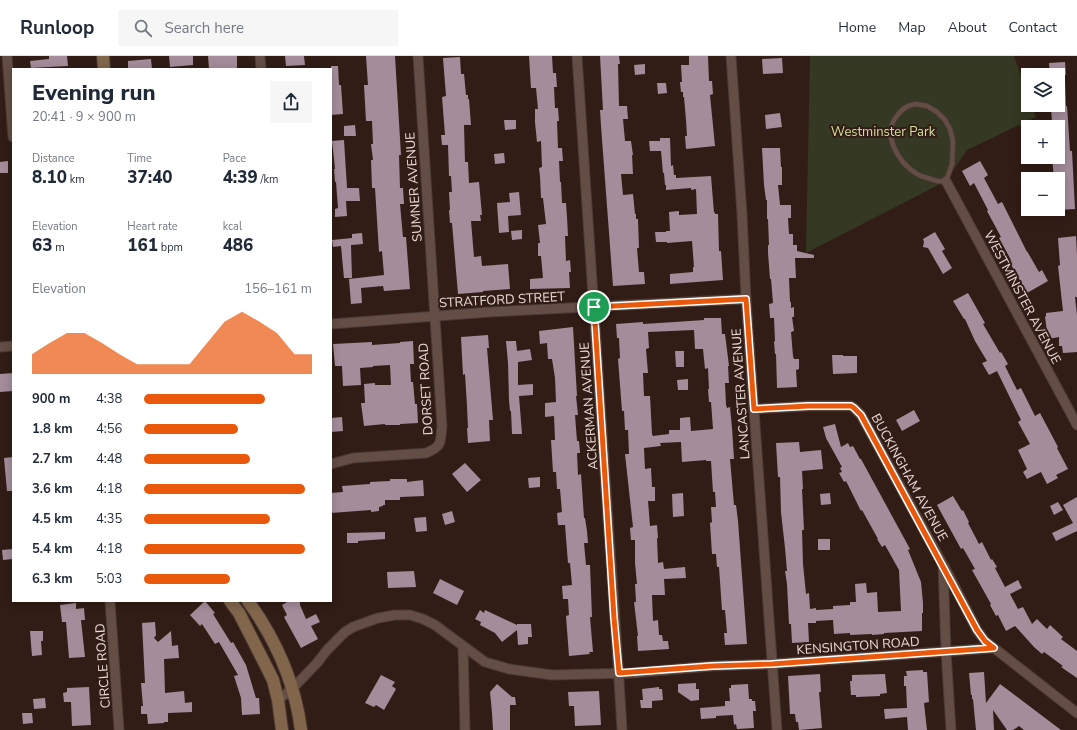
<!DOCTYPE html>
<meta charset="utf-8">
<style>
body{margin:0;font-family:"Nunito Sans",sans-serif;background:#f6f6f7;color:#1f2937;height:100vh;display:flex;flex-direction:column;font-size:15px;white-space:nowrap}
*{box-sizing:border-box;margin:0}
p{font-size:13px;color:#747a83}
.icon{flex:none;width:22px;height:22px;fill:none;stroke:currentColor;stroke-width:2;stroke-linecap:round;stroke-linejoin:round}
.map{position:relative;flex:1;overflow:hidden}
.drawer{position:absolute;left:12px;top:12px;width:320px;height:534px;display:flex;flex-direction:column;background:#fff;border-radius:0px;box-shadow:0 2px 10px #0003}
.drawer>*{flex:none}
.tools{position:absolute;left:1021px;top:12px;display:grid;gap:8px}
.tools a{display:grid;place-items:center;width:44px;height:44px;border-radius:0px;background:#fff;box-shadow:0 2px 10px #0003;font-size:20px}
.pin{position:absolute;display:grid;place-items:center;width:34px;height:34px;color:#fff;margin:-17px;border:2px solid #fff;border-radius:50%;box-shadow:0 1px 4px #0007}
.round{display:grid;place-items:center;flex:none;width:42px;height:42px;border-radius:0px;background:#f6f6f7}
.headline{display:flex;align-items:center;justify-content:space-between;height:68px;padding:0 20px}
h1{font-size:22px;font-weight:800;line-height:30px}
.figures{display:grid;grid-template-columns:repeat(3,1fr);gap:6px;height:68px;padding:4px 20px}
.figures div{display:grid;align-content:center}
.figures b{font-size:17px;font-weight:800}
.figures small{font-size:11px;font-weight:400}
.figures p{font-size:11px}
.chart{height:112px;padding:8px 20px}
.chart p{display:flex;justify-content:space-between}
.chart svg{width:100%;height:72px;margin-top:4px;fill:#ea580c;opacity:.7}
ul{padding:0 20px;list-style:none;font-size:13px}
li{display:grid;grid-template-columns:64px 48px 1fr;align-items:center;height:30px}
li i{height:10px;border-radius:5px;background:#ea580c}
header{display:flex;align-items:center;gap:24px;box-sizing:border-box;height:56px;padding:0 20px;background:#fff;border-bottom:1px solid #e0e1e3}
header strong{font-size:19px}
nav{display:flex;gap:22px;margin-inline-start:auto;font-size:14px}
.search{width:280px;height:36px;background:#f6f6f7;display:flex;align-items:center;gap:10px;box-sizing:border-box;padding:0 14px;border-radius:0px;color:#747a83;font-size:15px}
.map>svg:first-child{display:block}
</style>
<header>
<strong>Runloop</strong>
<div class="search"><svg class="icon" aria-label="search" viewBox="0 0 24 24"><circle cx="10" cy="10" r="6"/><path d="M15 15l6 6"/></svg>Search here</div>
<nav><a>Home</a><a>Map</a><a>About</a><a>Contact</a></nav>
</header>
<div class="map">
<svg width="1077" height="674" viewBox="0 0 1077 674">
<rect width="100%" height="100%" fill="#311d15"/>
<path fill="#353822" d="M810 0H1014L1028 39V49H1032L1036 61 967 94 946 125 806 197Z"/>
<path fill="#a58c9b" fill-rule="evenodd" d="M49 0H67L68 10 31 12 30 5 49 3Z
M169 0H193V9L170 11Z
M208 0H237V13H209Z
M285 0H304L305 9 286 10Z
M366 0H395L401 99H399L400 132H403L404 148H400L403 181H406L410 233 384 235 383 230 361 232 362 247 351 248 349 223 384 219 382 195 379 196 375 132H372L371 104H373L371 88H373L372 65H366L364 29H368Z
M529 0H552L553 17H556L557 31H554L555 52H558L559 65H557L558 92H562L563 105H559L560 126H561L562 147H566L567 161 568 180H565L566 205 570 204 571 216H569L570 232 530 233V223L543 222 541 200H538V187H540L538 169 546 168 543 142H541L540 120 539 112 542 111 541 85 537 86 535 66V53H538L536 32H531Z
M600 0H619L620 8H618L619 50H627L628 63H623L625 85H631L633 99H632L633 118H621L623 139 633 138 635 158H636V163H638L639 192H637L639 216H644L645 228 613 230 601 70 600 54H603Z
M689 0H708L709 25H712L713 38 710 39 715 90 686 93 685 80H687L686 64 684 41H683V36H681L680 26H682L681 9H689Z
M460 1 461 18H464L466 39H468V43H469L471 69H464L465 106H468L469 127 479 126 482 159H480L481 165H471L474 201 481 200 482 210 508 208 510 233 483 235V236L458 238 452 167H450L449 154H450L449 136H452L451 120H449L448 89H442L441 79H445L442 41 446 40 443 2Z
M782 2 783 17 763 18 762 3Z
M151 3 152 13H128V5Z
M1065 6 1066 19H1050L1049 7Z
M645 8V18L635 19 634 9Z
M331 10H338L339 29H341L343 58 331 59Z
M1058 23H1065L1066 50H1067L1070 95H1072L1075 153 1058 154V123H1054L1052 101H1058V65L1052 66 1051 51H1058Z
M657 27H666L667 37 658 38Z
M780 57 782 71 766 73 765 59Z
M504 64H516V73L505 74Z
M355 69 356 80H344V70Z
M660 82H670L671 110 673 109 674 119H676V122L711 120 714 157 715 156V158H718L719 195H721L723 224 670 228V218L693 216V211H694L692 185 667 187V186H656L655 176H666V175H670L669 156 679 155V159L697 158 696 133 691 134V132L666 134V129H665L664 117H663L661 95H650L649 85H660Z
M344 84 347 132H359L360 145H346L347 160 335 161V153L338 152 336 126H335L334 113H335L332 85Z
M762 92H780L781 111H782V129H778L780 149H791V162H788L789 178H793V189H797V195L814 199V202H795L796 222H789L790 246H791V252L794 251V261H792L794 275 791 276 793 300 794 303H799V313L796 314 797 331 777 332 776 298H775L774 286 775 285 774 262H770L769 248 773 247 771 223H770L768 197V189H769L768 163H767V144H766L764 129Z
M504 97 505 107 495 108 494 98Z
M8 105V117H0V106Z
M980 105 988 119 984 122 998 148 1002 146 1027 196V195L1039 216 1042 214 1048 225 1027 237 1009 205 1011 204 999 182 1001 181 987 155 988 154 974 127 970 130 962 115Z
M519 136 521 159 508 160 509 176 499 177 497 147 510 146 509 137Z
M522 174V183L512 184 511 175Z
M935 176 945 193 942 195 952 212 943 218 928 192 923 191 924 186 923 183Z
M362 177 363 188 351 189 352 222H344L341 190 333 191 332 184 352 182V178Z
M1076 180 1077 199V241H1075L1077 259V296L1063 297 1062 290H1059V281L1048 283 1045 261 1046 260V257L1063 255 1058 210 1060 209 1058 182Z
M968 237 985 267 983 268 1000 297 1001 296 1008 308 1005 310 1017 334 1021 332 1035 360 1040 357 1058 391 1057 392 1068 413 1056 419 1058 422 1047 428 1041 416 1027 423 1023 416 1027 413 1018 394 1030 388 1018 366 1021 364 997 315 989 319 982 307 987 305 975 285 965 263H964L953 245Z
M704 262H721L722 278H725L729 310H728L729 327H725L726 349 727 352 730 351 732 372 734 403H730L734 449H736L738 465 747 588 725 589 724 577H727L725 554H722L719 511H717L716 498H712L710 467 712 466 711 451H716L715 436H713L711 405H706V404L682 406 681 386 660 387 661 390 644 392 645 413 651 412 652 431H655V445H648L650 470 657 469 658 482H657L658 507 663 506 664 513 685 511 686 522 664 523 665 539H652L653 565 658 564 659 579H662L663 585H668L669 593 638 595 637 580H638L634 546H636L635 528H637L635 507V484H631L630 472 633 471 625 398H629L628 374H625L624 355H622L618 303 620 302 619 282H617L616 268 643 266V268L675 266 704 264ZM694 274 695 293H703L705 313 708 312 709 333H708L709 346H711L713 373 691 375 690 361 680 362V374H669V378L653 380 652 378 650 340H644L643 317H648L646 293 649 292 648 276Z
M573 271 577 340H576L578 359H575L577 385H579L580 397H577L578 419 581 418 584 462H585L587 475 588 487H584L586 509H590L592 561H590L593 596H589L590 598 569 600 566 560 569 559 568 543H563L562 530 572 529 570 507H568L565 469H558L557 457 562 456 560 433H557L556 416H553L551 384H555L554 360 545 361V347L556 346 555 322 552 303H548L547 287 540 288 539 275Z
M488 279 489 292H487L493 364H489L490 385 468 387 467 372H468L467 350 465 318 463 319 461 281Z
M413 285 414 308H410L411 326H413L415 348H417L418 367 400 368V369H385V368L364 370 361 347H365L364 328 375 327V329H391L390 309 373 310V311L360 312 361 329 343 330 342 310H335L333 288 372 286V289L400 287V286Z
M506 285H516L517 295 530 293 532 304 518 306V329L533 328V339L519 340 522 378H512L511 355H510L509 344 508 307Z
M675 295H684V311H676Z
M832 299H843V300H857V317L833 318Z
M13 317V335L0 336V318Z
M688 323V334H678L677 324Z
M914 354 920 365 902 375 896 364Z
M342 361 343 375 331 376V362Z
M835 368 841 391 848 387 850 391 853 390 860 403H861L910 493 908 494 921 526 923 547V557H922V575L884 577V578L872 579V578L850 579V577L834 578 833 564 816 565V567H808L809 586 792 587 791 568H789L787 528 785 515H787L785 492 781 456 780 421H778L776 387 799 386 800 396 821 394 823 413 802 415 803 433H802L804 474H802L803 508 806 538 809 537 810 553 816 552V554L833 553V550L850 549V546H856L855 528 866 527 867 537 877 536 878 556 901 555 899 514 885 489 882 491 877 483H878L862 454 861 455 846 425 844 426 839 417 842 416 840 412 842 411 826 382 823 371Z
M13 401V435H7L4 402Z
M465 407 481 424 467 436 452 418Z
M540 421V431L529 432 528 422Z
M390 423H407V426L423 424 424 440 400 441V444H385V449H383V450L379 451V455L371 456V454L331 457V437L343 436 342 430 370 428V426L390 425Z
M683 437 684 460 673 461 672 438Z
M830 437 831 448 821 449 820 438Z
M953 440 962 455 963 454 969 466 968 467 979 488 982 486 991 504 992 503 997 511 995 512 1005 531 1018 524 1022 532 1010 538 1018 553 1023 551 1032 568 1037 563 1047 573 1050 569 1063 581 1061 583 1077 595V622L1061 611 1063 610 1044 596 1042 598 1034 591 1015 570 1006 575 998 559 996 560 990 549 991 548 972 514 975 513 963 492 961 493 937 449Z
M1077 441V475L1056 485 1052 477 1073 467 1063 449Z
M1058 446 1063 454 1054 459 1050 450Z
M452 455 455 466 445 469 442 458Z
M426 461 427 475 416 476 414 462Z
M385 476V483L358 485V487H347V477Z
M818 483H830V494H818Z
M13 493V503L3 504 2 494Z
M414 515 416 531 388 532 387 516Z
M440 523 464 535 457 549 433 537Z
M205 545 215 557 213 558 231 587 233 586 246 609 256 642H259L260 658 242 659 241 642 234 620 238 619 219 586 215 588 202 568 200 570 190 559Z
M289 545H300V549L306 563 316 558 320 566 311 570 318 583 301 592 284 561 287 559 282 549Z
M76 547V553L84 552 85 564H81L85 601 69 602 66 566H62L60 549Z
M480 554 484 557 485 554 517 569V568H531L532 581H528V588L518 589 517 574 502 586 495 577 480 569 481 566 475 563Z
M155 566 156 579 154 582 158 586 171 575 172 590 178 589 179 602 164 603 165 637 184 635 185 647 192 646V656L168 657V666H164V667L148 668 147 658H141V650H143L141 627H145L142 567Z
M30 575H43V585H41L42 599 32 600Z
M923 614V616H927L929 646 924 647 927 674H908L907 661 885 663 884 653 907 652 906 630H904V620H907L906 615Z
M984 616 986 647 1000 628 1061 674H1024L1019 670 1013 674H1007L993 654 994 674H976L973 643H972V639H971L969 617Z
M820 618 821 636H819L822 672 799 674 798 666H796L795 658H790L788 620Z
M885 618 887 637 880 638V640L856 641V639H851L850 625H852V619Z
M381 619 395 626 392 630 396 633 384 654 376 649 374 651 365 647Z
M696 627V633H699V644L691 645 678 636V628Z
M497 628 512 641H515L516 649H510V674H493L492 657 490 636Z
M748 628 749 643H752V645H755L756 655H753V657L754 672 737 673 736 668 734 669 733 659 716 660V662L701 663 700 652 725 650V645H730L729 632H731V629Z
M89 631 91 669 72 670 71 646H64L63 637 67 636V632Z
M659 631V633H662L663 644 652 645V652H641L640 644H643L642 633Z
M599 635 601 669 575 670 574 650H569L568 636Z
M45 642 46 652 34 653 33 643Z
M22 657H32L33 667 23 668Z"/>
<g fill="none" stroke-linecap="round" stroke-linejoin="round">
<g stroke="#4a3a35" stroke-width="6">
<path id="lane" d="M916 48 927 50 937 56 945 64 950 73 953 85 952 108 946 125C940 127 934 124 928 122 924 121 920 120 917 118 899 107 882 80 896 61 902 53 907 49 916 48Z"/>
</g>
<g stroke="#4a3a35" stroke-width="11">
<path id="street" d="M7 0 13 81
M260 0 261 13
M577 0C587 155 598 309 608 464 613 534 618 604 622 674
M731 0 742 158 746 243 777 674
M946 125 1077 369
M331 268 490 256 746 243
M0 291 13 290
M754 353 808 350H851L854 352 861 359 943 509 946 595 951 674
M331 408 353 402 426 397C443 390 440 386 442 370L418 0
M944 510 977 574 985 585 994 592
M110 545 119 674
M463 590 465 674
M278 644 292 633 317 607 327 594 345 576 353 571 378 562 395 559H410L423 563 435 569 485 606 509 613 552 619 631 617 712 610 772 608 994 592 1077 657"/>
</g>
<g stroke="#4a3a35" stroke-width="14">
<path id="secondary" d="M103 0 104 13
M230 545 239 557 266 610 273 624 278 644 282 674
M248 545C276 584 295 626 301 674"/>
</g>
<use href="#lane" stroke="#644d44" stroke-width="4.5"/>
<use href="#street" stroke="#644d44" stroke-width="9"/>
<use href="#secondary" stroke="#82664c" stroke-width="12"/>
</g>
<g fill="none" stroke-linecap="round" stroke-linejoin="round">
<g stroke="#fff" stroke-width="8">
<path id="route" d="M746 243 754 353 808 350H851L854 352 861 359 977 574 985 585 994 592 772 608 712 610 619 617 614 562 594 251Z"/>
</g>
<use href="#route" stroke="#ea580c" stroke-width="5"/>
</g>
<g text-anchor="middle" stroke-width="4" stroke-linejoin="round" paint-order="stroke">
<g font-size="13" fill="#d6dfa0" stroke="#311d15">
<text x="883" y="80">Westminster Park</text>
</g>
<g font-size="13" fill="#e9dbd6" stroke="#311d15">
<text transform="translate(413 131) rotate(-94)" y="5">SUMNER AVENUE</text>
<text transform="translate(1023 241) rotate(62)" y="5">WESTMINSTER AVENUE</text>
<text transform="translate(502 243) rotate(-3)" y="5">STRATFORD STREET</text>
<text transform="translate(425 333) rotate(-93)" y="5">DORSET ROAD</text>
<text transform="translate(740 338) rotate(-94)" y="5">LANCASTER AVENUE</text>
<text transform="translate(588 350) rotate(-94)" y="5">ACKERMAN AVENUE</text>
<text transform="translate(910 421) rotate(61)" y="5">BUCKINGHAM AVENUE</text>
<text transform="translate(858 589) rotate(-4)" y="5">KENSINGTON ROAD</text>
<text transform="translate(102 610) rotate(-94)" y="5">CIRCLE ROAD</text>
</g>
</g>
</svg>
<div class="tools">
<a><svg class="icon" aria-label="layers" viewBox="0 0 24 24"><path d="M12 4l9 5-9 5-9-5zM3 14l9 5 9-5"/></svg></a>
<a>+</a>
<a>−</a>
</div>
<div class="pin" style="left:594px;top:251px;background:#1e9e55"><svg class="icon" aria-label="arrive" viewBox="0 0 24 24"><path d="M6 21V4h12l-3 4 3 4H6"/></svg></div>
<section class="drawer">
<div class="headline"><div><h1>Evening run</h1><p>20:41 · 9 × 900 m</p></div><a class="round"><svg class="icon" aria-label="share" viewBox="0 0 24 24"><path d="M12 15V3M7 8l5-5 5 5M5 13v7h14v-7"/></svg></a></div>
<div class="figures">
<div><p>Distance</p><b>8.10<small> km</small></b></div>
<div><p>Time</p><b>37:40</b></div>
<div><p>Pace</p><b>4:39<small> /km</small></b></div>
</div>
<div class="figures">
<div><p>Elevation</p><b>63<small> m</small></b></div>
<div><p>Heart rate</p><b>161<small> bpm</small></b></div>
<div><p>kcal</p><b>486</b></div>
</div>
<div class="chart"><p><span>Elevation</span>156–161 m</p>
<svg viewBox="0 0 160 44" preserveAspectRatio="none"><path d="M0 44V32L10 25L20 19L30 19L40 25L50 32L60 38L70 38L80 38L90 38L100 25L110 12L120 6L130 12L140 19L150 32L160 32V44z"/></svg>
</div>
<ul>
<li><b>900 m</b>4:38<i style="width:72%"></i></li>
<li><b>1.8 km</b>4:56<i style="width:56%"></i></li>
<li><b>2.7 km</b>4:48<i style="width:63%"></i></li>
<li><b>3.6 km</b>4:18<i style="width:96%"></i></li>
<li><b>4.5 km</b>4:35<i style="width:75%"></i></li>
<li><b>5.4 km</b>4:18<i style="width:96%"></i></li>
<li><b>6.3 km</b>5:03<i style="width:51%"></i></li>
</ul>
</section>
</div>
